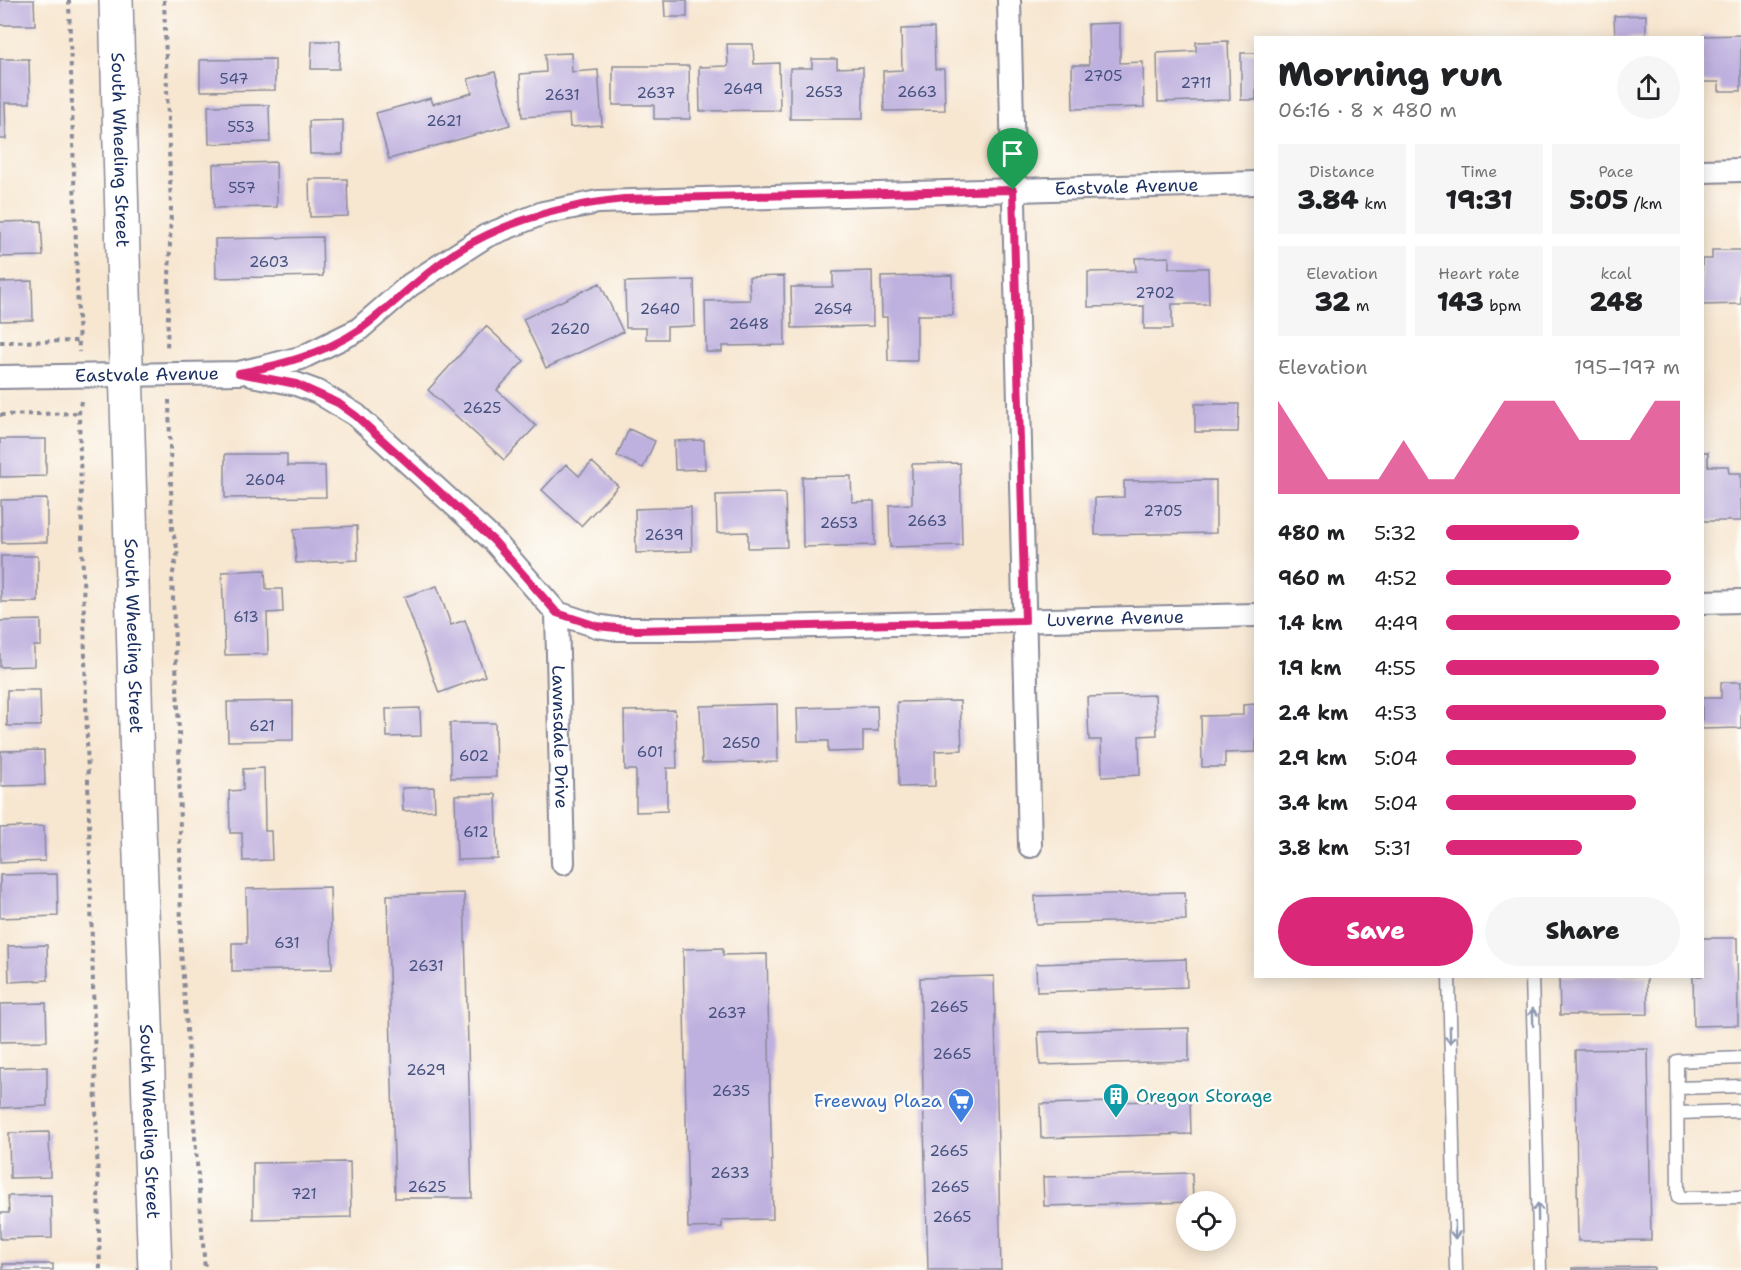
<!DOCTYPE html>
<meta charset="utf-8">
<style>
body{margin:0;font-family:"Shantell Sans",sans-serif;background:#f6f6f6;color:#202124;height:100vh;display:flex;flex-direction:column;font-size:22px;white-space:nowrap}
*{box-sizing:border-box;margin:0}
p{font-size:20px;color:#757577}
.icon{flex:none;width:33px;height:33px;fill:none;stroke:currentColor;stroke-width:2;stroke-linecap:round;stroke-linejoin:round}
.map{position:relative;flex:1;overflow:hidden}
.side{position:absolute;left:1254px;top:36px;width:450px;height:942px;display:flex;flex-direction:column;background:#fff;border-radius:0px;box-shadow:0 3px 15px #0003}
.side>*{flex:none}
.controls{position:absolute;left:1176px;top:1191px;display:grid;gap:12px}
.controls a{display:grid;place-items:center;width:60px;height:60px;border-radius:50%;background:#fff;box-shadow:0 3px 15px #0003;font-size:30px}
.pin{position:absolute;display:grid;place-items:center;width:51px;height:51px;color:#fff;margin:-62px -26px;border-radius:50% 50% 50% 0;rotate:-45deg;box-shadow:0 0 6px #0007}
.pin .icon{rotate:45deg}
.round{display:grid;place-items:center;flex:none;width:63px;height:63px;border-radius:32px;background:#f6f6f6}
.headline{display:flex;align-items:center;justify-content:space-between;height:102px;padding:0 24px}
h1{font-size:33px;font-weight:800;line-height:45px}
.stats{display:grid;grid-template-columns:repeat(3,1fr);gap:9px;height:102px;padding:6px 24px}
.stats div{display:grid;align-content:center;border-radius:0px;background:#f6f6f6;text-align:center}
.stats b{font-size:26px;font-weight:800}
.stats small{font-size:16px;font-weight:400}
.stats p{font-size:16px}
.chart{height:168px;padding:12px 24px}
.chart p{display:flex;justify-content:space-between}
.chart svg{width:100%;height:108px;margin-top:6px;fill:#db2777;opacity:.7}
.primary-button{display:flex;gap:12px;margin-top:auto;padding:12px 24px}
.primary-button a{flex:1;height:69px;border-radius:36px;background:#db2777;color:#fff;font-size:24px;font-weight:800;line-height:69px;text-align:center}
.primary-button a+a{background:#f6f6f6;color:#202124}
ul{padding:0 24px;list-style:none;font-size:20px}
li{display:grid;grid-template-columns:96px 72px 1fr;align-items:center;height:45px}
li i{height:15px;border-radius:8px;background:#db2777}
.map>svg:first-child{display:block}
</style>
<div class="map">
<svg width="1741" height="1270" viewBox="0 0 1741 1270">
<rect width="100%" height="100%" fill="#fdfcf7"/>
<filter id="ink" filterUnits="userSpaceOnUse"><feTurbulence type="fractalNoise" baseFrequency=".0167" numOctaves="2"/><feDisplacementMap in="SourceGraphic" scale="12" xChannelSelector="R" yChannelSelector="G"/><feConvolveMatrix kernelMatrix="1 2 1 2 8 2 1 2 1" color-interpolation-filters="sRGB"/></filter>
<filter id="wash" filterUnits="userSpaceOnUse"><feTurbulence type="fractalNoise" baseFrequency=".008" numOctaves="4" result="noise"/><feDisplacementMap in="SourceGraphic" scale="24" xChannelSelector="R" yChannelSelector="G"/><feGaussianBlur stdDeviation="1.35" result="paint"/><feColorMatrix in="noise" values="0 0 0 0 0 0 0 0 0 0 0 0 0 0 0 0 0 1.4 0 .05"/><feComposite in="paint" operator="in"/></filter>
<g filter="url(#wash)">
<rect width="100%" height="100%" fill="#f7e6d0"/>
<g id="blocks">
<path fill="#bfb1df" d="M0 0H34L35 25H0Z
M664 0H687V17H665Z
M1646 15V38H1615L1614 16Z
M1120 23V63L1143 62 1144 107 1073 109 1072 65H1089L1088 24Z
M934 28 935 69H944L945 110 884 111 883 71 902 70 901 29Z
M1741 35V91H1719V82H1702V36Z
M312 41H340L339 69H311Z
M1228 41 1230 100 1158 102 1157 53 1196 51V42Z
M727 44H753L754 64 779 63 780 110 700 111 699 67 728 66Z
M571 53 572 72 598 70 602 125 570 127 569 114 522 117 520 74 546 72 545 54Z
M1241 53H1256V100H1241Z
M0 59H29L30 103H5L6 139H0Z
M275 59V90L200 91V60Z
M812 59H837V68L863 67V119H790V68H812Z
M613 66H689L690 119H654V105H613Z
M495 72 510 125 389 159 376 113 431 98 433 104 472 93 468 79Z
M269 105 270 142 209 144 208 106Z
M343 120V154H310L309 121Z
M276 162 277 207 214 208 213 164Z
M309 179H347L348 216 310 217Z
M41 221 43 256 0 257V222Z
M322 237 323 276 216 278 215 239Z
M1712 250H1741V304L1702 305V259H1712Z
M1169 257V268H1208L1209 304H1172V329H1144V306L1088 307V272L1136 271 1135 258Z
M872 271 873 326 792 328 791 287H833V272Z
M952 275 953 315H917V361H888L887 317H882L881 277Z
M784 276 785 345 722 346V352H706L705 301 750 300 749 277Z
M694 280 695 326 667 327V339H646V328H626L625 282Z
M32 281 33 320 0 321V282Z
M600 283 623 332 546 368 523 319Z
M486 326 524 361 497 390 536 426 504 460 428 390Z
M1195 404H1239L1238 432H1195Z
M629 429 655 441 643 468 617 456Z
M0 439H46V476L0 477Z
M704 440 705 469 675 470 674 441Z
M1702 452H1708V466H1728L1729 473H1741V521H1702Z
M225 454H287V466H325L326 497 225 498Z
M592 462 618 486 581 526 542 490 566 464 579 476Z
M960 463 962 545 890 547 889 505 912 504V464Z
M851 476 852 502 874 501 875 545 803 547 802 477Z
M1216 480V533L1095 535V498L1124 497V481Z
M785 493 787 547 748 548V532L717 533 716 495Z
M47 499V542L2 543 1 500Z
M691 507 692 551 636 553 635 509Z
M357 526 358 560 296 563 294 529Z
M1 556H38V602H1Z
M265 570 266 589H282L283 612 267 613 268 654 225 655 222 572Z
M437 586 451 625 465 620 485 676 439 693 404 597Z
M41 620V646H34V666L0 667V621Z
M1721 682H1741V728L1702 729V698H1721Z
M7 690H40L41 726H7Z
M1155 695 1157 735 1139 736 1140 775 1102 777 1101 740H1089L1087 697Z
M293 701V740L228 741 227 702Z
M960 701 962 750 935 751V786L899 787 897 702Z
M777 704 778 762 702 763 700 706Z
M1256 704V752L1225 753V767H1202L1201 716 1243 715V705Z
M877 706 878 731H863V751L828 752V741H798L797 708Z
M420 708 421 736 387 737 386 709Z
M675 710 677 768H667V811L636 812V770H625L624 711Z
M450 723H495L496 777 451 778Z
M44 750 45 785 1 786V751Z
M264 768 265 831H271L272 860 243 861 242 833H230L229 791 243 790V769Z
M434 787 435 810 403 811 402 788Z
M496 794 498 859 457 860 455 795Z
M44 826 45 861 0 863V828Z
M57 874 58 916 0 918V875Z
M330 887 332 969 232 971V943H247L246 889Z
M1185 892 1186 920 1036 924 1035 896Z
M464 893 472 1198H395L387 895Z
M1702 938H1737L1738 1025 1694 1026 1693 976H1702Z
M47 945 48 980 9 982 8 946Z
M723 948V955L767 954 773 1219 722 1220V1227L688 1228 683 949Z
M1186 959 1187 987 1037 992 1036 964Z
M994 976 1001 1270H928L920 978Z
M1559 976H1647L1648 1014 1560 1015Z
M46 1003 47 1041 0 1042V1004Z
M1189 1028V1061L1040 1065 1038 1032Z
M1648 1049 1651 1240 1578 1241 1575 1050Z
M47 1067V1106L0 1108V1068Z
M1190 1100 1191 1134 1041 1138 1040 1104Z
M49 1132 50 1177 10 1178 9 1133Z
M350 1162 351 1217 253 1219V1163Z
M1192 1173 1193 1202 1044 1206 1043 1177Z
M51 1195 52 1238 0 1239V1213H9L8 1196Z
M3 1264H53V1270H3Z
M1654 1267V1270H1572V1268Z"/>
</g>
</g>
<g filter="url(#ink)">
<use href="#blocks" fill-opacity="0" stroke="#898a97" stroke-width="1.5"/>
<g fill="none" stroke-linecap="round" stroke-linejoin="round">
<g stroke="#898a97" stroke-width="15">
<path id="lane" d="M1449 976 1456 1270
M1532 976 1540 1270
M1741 1058 1677 1061 1678 1198 1741 1197
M1678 1088 1741 1086
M1678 1113 1741 1111"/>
</g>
<g stroke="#898a97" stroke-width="26">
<g id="street">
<path d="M1009 0 1030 846"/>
<path d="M1702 171 1741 170"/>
<path id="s1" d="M252 375 296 384 318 392 356 415 494 541 557 613 597 626 616 629H691L1256 615"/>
<path id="s2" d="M0 377 239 373 301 358 358 330 410 285 486 236 543 213 598 202 1256 183"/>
<path d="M1702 602 1741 601"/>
<path id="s3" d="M557 613 563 863"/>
</g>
</g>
<g stroke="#898a97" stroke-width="36">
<g id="secondary">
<path id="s4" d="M116 0 138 800 155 1270"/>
</g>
</g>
<path stroke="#898a97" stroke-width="4" stroke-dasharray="4.5 4.5" stroke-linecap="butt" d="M69 0 79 352
M164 0 171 208 167 350
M0 342 78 341
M169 400 172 529 178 551 172 577 179 730 181 950 205 1270
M81 401 79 413 100 1270
M0 415 79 413"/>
<use href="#lane" stroke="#fff" stroke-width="12"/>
<use href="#street" stroke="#fff" stroke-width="22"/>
<use href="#secondary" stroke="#fff" stroke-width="33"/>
</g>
<defs><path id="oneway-shaft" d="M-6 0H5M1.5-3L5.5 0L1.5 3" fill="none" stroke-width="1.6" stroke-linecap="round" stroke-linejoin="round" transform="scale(1.5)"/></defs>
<g stroke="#8d97ae">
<use href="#oneway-shaft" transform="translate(1533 1017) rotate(-91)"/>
<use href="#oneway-shaft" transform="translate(1450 1035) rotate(89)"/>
<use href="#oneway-shaft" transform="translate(1538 1212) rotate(-91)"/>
<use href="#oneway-shaft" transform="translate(1455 1230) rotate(89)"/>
</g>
</g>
<g fill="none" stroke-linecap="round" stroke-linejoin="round" filter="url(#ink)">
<g stroke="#fff" stroke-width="12">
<path id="route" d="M1013 190 1025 621 636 630 597 626 557 613 494 541 356 416 338 403 296 384 239 373C281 365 323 354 359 330 394 305 422 274 459 250 510 219 566 205 624 199Z"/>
</g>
<use href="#route" stroke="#db2777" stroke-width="8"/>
</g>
<defs>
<g id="building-pin" transform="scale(1.35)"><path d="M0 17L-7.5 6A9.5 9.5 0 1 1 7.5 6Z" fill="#0f9aa8" stroke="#fdfcf7"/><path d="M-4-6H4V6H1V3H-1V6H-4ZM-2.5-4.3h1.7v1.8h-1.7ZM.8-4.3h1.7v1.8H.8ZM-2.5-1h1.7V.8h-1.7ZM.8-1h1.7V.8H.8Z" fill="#fff"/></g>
<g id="supermarket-pin" transform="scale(1.35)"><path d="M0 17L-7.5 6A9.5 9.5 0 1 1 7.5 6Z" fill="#3f7fe0" stroke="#fdfcf7"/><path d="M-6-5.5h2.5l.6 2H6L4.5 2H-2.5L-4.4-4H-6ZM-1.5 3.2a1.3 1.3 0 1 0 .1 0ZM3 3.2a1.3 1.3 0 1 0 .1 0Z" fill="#fff"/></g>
</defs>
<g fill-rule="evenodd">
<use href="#building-pin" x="1116" y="1096"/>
<use href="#supermarket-pin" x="961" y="1101"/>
</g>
<g text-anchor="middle" stroke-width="5" stroke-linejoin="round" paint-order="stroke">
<g font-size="15" fill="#44507e">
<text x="1103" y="81">2705</text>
<text x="234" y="84">547</text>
<text x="1196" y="88">2711</text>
<text x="743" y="94">2649</text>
<text x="824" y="97">2653</text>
<text x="917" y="97">2663</text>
<text x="656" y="98">2637</text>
<text x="562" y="100">2631</text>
<text x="444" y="126">2621</text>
<text x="241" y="132">553</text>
<text x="242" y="193">557</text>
<text x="269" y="267">2603</text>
<text x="1155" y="298">2702</text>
<text x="660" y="314">2640</text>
<text x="833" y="314">2654</text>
<text x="749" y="329">2648</text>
<text x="570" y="334">2620</text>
<text x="482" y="413">2625</text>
<text x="265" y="485">2604</text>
<text x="1163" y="516">2705</text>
<text x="927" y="526">2663</text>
<text x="839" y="528">2653</text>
<text x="664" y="540">2639</text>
<text x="246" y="622">613</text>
<text x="262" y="731">621</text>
<text x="741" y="748">2650</text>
<text x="650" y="757">601</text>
<text x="474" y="761">602</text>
<text x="476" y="837">612</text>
<text x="287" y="948">631</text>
<text x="426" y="971">2631</text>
<text x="949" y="1012">2665</text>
<text x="727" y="1018">2637</text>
<text x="952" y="1059">2665</text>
<text x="426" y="1075">2629</text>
<text x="731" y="1096">2635</text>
<text x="949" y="1156">2665</text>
<text x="730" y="1178">2633</text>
<text x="427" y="1192">2625</text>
<text x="950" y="1192">2665</text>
<text x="304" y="1199">721</text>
<text x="952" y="1222">2665</text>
</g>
<g font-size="18" fill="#1b2f5e" stroke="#fdfcf7">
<text dy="6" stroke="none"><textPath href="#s4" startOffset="150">South Wheeling Street</textPath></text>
<text dy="6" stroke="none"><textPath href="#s2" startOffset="1172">Eastvale Avenue</textPath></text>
<text dy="6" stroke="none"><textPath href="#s2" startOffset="147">Eastvale Avenue</textPath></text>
<text dy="6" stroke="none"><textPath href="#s1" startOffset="956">Luverne Avenue</textPath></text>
<text dy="6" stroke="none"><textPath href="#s4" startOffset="636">South Wheeling Street</textPath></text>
<text dy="6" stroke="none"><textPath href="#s3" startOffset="124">Lawnsdale Drive</textPath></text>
<text dy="6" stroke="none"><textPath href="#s4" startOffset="1122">South Wheeling Street</textPath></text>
</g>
<g font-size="18" fill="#0d838f" stroke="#fdfcf7" text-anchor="start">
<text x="1136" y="1102">Oregon Storage</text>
</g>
<g font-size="18" fill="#366cbe" stroke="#fdfcf7" text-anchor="end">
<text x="942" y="1107">Freeway Plaza</text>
</g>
</g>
</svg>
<div class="controls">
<a><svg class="icon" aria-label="locate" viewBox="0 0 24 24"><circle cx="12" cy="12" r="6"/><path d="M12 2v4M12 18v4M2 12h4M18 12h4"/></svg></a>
</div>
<div class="pin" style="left:1013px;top:190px;background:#1e9e55"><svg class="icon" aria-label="arrive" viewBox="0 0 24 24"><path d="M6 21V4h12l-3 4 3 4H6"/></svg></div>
<section class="side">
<div class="headline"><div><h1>Morning run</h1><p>06:16 · 8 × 480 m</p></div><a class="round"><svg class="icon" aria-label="share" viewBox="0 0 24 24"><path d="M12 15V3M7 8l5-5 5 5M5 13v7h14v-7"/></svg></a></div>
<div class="stats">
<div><p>Distance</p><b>3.84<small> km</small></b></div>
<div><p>Time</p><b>19:31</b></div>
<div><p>Pace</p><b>5:05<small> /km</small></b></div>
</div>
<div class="stats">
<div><p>Elevation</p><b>32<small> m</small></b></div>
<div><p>Heart rate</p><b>143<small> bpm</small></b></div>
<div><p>kcal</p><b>248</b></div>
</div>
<div class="chart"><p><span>Elevation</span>195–197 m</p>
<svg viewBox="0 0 160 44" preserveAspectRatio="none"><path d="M0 44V6L10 22L20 38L30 38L40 38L50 22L60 38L70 38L80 22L90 6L100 6L110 6L120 22L130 22L140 22L150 6L160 6V44z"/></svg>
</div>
<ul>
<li><b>480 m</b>5:32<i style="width:57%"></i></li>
<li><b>960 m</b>4:52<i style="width:96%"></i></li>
<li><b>1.4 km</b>4:49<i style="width:100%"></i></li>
<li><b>1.9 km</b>4:55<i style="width:91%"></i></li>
<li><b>2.4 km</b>4:53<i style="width:94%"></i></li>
<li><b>2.9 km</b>5:04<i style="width:81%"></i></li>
<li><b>3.4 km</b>5:04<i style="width:81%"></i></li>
<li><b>3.8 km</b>5:31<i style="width:58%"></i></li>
</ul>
<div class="primary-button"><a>Save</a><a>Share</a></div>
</section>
</div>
